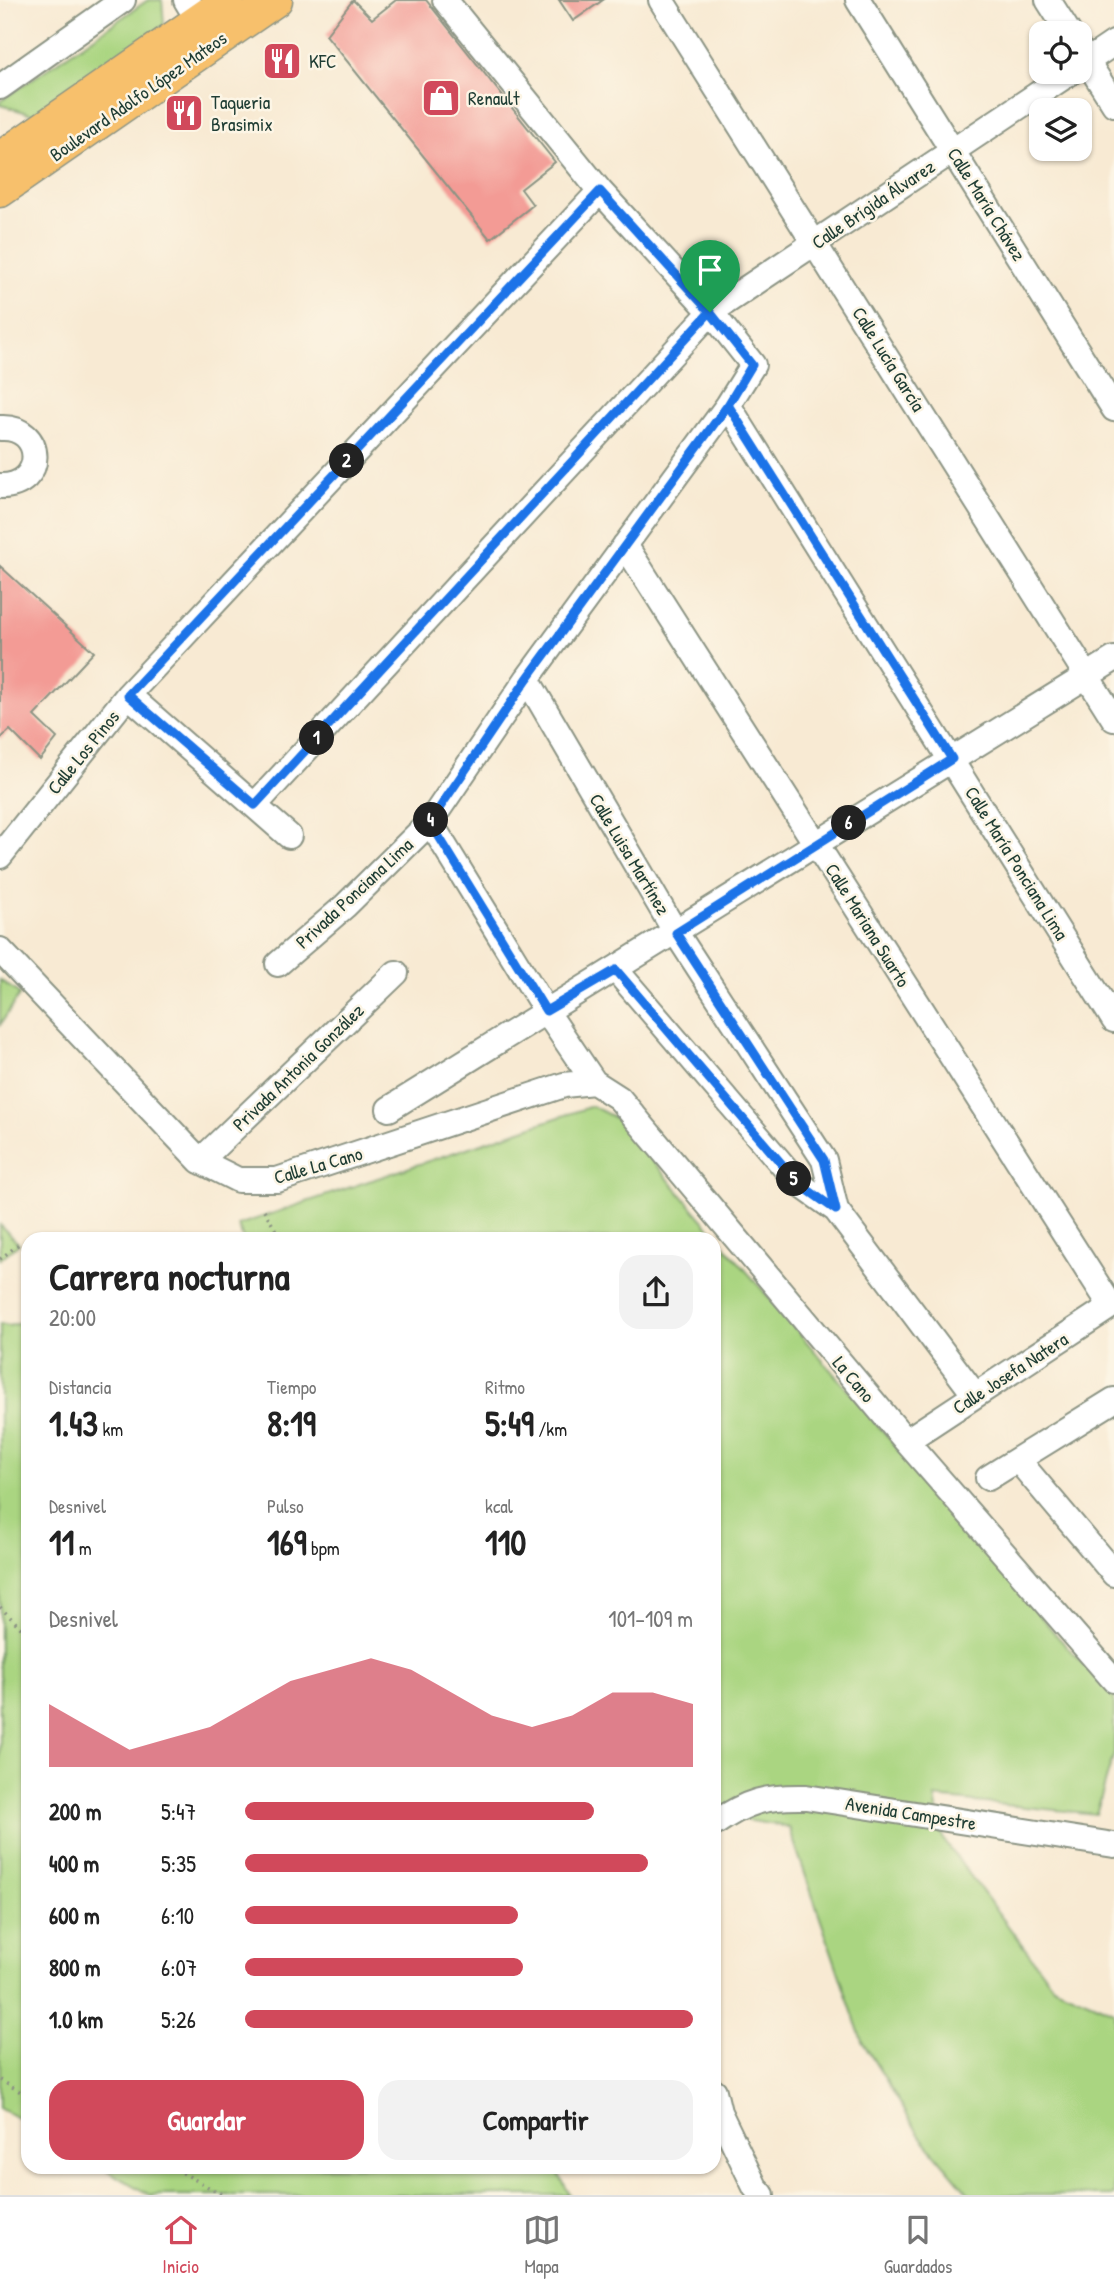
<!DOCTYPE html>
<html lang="es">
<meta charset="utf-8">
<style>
body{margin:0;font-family:"Patrick Hand",sans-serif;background:#f2f2f2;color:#222;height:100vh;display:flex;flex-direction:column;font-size:26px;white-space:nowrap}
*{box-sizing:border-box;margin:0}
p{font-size:23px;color:#767676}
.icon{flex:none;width:38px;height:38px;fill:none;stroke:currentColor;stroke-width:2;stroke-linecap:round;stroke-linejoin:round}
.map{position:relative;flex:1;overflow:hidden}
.panel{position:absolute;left:21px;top:1232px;width:700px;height:942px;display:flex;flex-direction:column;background:#fff;border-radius:21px;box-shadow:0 2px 5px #0004}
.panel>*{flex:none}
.controls{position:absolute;left:1029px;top:21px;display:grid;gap:14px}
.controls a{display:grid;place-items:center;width:63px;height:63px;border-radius:14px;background:#fff;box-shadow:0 2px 5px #0004;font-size:35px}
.pin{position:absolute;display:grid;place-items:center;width:60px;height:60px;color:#fff;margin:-72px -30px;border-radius:50% 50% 50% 0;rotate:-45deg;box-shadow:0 0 7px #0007}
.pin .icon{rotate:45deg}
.km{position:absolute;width:35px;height:35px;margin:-18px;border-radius:50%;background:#222;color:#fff;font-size:19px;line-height:35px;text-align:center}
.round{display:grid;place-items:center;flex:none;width:74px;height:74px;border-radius:21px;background:#f2f2f2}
.summary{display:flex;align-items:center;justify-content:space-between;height:119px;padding:0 28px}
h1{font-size:38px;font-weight:700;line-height:52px}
.stats{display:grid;grid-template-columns:repeat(3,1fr);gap:10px;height:119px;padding:7px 28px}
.stats div{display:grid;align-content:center}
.stats b{font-size:35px;font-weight:700}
.stats small{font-size:19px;font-weight:400}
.stats p{font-size:19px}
.chart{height:196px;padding:14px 28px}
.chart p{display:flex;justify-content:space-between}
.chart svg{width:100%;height:126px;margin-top:7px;fill:#d1495b;opacity:.7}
.action{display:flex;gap:14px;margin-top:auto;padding:14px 28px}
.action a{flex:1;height:80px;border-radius:21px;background:#d1495b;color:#fff;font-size:28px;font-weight:700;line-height:80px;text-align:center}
.action a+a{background:#f2f2f2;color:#222}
ul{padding:0 28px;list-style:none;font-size:23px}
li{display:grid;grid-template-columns:112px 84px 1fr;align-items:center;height:52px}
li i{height:18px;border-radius:9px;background:#d1495b}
.menu{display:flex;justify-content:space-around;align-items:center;height:98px;border-top:2px solid #e0e0e0;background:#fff;font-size:19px;color:#767676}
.menu a{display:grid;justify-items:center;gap:4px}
.menu .active{color:#d1495b}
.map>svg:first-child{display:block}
</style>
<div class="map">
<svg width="1114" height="2195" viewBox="0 0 1114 2195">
<rect width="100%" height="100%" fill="#fcf5e5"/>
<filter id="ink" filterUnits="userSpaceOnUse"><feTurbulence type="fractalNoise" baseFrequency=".0143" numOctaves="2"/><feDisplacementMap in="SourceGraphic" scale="14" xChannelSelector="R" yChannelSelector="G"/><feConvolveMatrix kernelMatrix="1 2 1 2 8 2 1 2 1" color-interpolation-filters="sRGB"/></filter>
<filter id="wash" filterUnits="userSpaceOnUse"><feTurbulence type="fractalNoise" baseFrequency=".00686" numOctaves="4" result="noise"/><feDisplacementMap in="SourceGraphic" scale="28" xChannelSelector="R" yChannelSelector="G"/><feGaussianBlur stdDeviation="1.57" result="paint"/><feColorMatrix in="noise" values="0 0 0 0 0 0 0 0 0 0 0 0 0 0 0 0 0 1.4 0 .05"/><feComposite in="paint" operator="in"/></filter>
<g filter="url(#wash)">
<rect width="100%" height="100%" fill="#f8ead3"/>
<path fill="#aad581" stroke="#64895a" stroke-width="2" d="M148 0H162L164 25 38 116 0 105V101Z
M0 980 20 994 0 1025Z
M592 1106 617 1119 1058 1637 1114 1697V1753L1096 1814 935 1798 943 1839 1053 1986 1114 2012V2195H970L920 2136 862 2041 789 1827 714 1815V1239H243L238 1225Z
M0 1225 19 1244 0 1259Z
M28 1320V2124L0 2108V1324L9 1326Z
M101 2167H555L570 2195H150Z"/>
<g id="blocks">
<path fill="#f39b95" d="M353 0 372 19 396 0H426L555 162 521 189 533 205 490 239 326 35Z
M559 0H603L573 21Z
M0 566 94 652 34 716 57 738 40 760 10 730 0 739Z"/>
</g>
</g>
<g filter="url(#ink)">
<use href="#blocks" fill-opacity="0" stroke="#8c9484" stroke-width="2"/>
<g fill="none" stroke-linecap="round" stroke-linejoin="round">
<g stroke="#8c9484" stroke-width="28">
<path id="minor" d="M186 0 198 20
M661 0 1114 719
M858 0 1114 409
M1048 0 1069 33
M1080 50 1114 104
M1080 66 1114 43
M0 87 123 0
M728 405 1114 1020
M0 428C45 425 47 487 0 486
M625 545 1111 1306
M527 679 676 933 824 1160 836 1210
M128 695 289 836
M255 805 711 312 1071 72
M430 822 546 1011 594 1082 619 1098 906 1441 1114 1680
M0 856 128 695 600 191
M0 950 200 1161 238 1180H277L564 1085 594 1082
M278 964 345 906 430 822 527 679 728 405 753 365 711 312 600 191 445 0
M616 970 798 1183 836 1210 975 1395
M389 1109 1114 659
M200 1161 396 973
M906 1441 1114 1304
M1018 1460 1114 1574
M988 1478 1114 1400
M714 1824C747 1801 766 1796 806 1797L1114 1845
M714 2091 719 2112 755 2187 762 2195"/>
</g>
<g stroke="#8c9484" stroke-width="35">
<path id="major" d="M0 158 228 0
M0 191 276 0"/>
</g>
<path stroke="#8c9484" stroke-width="3.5" stroke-dasharray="2 5" stroke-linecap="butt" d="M264 1210 281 1239
M0 1259 19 1244
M0 1607 28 1635
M0 2080 28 2096
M170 2166 223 2195"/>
<use href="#minor" stroke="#fff" stroke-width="24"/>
<use href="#major" stroke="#f7c06c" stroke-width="32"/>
</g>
</g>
<g fill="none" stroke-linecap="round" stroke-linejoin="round" filter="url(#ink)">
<g stroke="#fff" stroke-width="14">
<path id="route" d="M710 312 255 805 128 695 600 191 710 312 752 365 728 405 527 679 430 822 546 1011 616 970 798 1183 836 1210 824 1160 676 933 952 759 728 405 752 365 710 312"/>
</g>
<use href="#route" stroke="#1a73e8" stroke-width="9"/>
</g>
<defs>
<g id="restaurant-square" transform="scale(2.0125)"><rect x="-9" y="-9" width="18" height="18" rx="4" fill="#d1495b" stroke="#fcf5e5"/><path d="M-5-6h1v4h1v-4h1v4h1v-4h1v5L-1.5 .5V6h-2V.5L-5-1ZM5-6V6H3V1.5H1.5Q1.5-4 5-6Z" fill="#fff"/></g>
<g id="shop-square" transform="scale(2.0125)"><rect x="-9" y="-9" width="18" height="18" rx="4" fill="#d1495b" stroke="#fcf5e5"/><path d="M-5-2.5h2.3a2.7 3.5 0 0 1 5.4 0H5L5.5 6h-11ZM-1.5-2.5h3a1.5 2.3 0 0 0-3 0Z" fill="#fff"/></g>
</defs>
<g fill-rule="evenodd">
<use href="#restaurant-square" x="282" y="61"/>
<use href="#shop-square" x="441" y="98"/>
<use href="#restaurant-square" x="184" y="113"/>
</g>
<g text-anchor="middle" stroke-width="5" stroke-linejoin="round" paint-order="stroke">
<g font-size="19" fill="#1f3d34" stroke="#fcf5e5" text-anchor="start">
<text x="309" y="68">KFC</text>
<text x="468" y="105">Renault</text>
<text x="211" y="109">Taqueria<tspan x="211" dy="22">Brasimix</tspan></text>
</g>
<g font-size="19" fill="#1f3d34" stroke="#fcf5e5">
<text transform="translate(138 96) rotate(-35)" y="7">Boulevard Adolfo López Mateos</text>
<text transform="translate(873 204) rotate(-34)" y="7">Calle Brígida Álvarez</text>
<text transform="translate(987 204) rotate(58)" y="7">Calle María Chávez</text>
<text transform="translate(889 359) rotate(58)" y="7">Calle Lucía García</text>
<text transform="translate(83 752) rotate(-51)" y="7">Calle Los Pinos</text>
<text transform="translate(630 854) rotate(59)" y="7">Calle Luisa Martínez</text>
<text transform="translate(1017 863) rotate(58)" y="7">Calle María Ponciana Lima</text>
<text transform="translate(354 893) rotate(-43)" y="7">Privada Ponciana Lima</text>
<text transform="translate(868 925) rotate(58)" y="7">Calle Mariana Suarto</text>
<text transform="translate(298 1067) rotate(-44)" y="7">Privada Antonia González</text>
<text transform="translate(318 1165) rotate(-16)" y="7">Calle La Cano</text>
<text transform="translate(1010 1373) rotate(-33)" y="7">Calle Josefa Natera</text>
<text transform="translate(854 1379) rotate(50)" y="7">La Cano</text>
<text transform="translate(911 1813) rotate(9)" y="7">Avenida Campestre</text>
</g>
</g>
</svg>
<div class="controls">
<a><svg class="icon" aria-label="locate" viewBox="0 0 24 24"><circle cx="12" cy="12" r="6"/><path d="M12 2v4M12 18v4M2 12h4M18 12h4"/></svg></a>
<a><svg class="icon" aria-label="layers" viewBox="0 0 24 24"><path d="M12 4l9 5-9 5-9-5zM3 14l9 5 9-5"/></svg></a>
</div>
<div class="pin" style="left:710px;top:312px;background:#1e9e55"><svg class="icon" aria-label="arrive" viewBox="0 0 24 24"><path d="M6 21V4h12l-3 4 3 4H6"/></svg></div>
<b class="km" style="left:317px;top:738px">1</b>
<b class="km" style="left:347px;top:461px">2</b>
<b class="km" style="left:431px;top:820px">4</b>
<b class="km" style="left:794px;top:1179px">5</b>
<b class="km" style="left:849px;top:823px">6</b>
<section class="panel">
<div class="summary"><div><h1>Carrera nocturna</h1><p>20:00</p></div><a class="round"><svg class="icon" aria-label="share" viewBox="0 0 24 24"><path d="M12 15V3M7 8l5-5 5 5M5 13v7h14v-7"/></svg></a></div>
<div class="stats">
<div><p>Distancia</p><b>1.43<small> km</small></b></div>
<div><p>Tiempo</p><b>8:19</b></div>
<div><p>Ritmo</p><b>5:49<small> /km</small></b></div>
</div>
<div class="stats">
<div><p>Desnivel</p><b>11<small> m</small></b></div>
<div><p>Pulso</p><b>169<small> bpm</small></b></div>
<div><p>kcal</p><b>110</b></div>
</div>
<div class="chart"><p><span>Desnivel</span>101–109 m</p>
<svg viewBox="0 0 160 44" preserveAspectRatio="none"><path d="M0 44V22L10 30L20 38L30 34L40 30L50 22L60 14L70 10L80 6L90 10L100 18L110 26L120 30L130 26L140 18L150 18L160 22V44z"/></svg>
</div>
<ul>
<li><b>200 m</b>5:47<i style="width:78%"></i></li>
<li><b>400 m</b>5:35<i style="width:90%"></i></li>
<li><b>600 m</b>6:10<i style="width:61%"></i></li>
<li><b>800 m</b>6:07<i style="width:62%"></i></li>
<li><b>1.0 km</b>5:26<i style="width:100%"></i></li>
</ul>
<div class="action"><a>Guardar</a><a>Compartir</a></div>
</section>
</div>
<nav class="menu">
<a class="active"><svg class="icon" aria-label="home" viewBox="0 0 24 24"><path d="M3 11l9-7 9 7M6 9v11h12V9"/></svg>Inicio</a>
<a><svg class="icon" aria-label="map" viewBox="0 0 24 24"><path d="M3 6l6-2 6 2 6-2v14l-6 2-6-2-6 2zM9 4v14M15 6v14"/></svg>Mapa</a>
<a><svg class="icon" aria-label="saved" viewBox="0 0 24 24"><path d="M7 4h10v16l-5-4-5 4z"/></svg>Guardados</a>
</nav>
